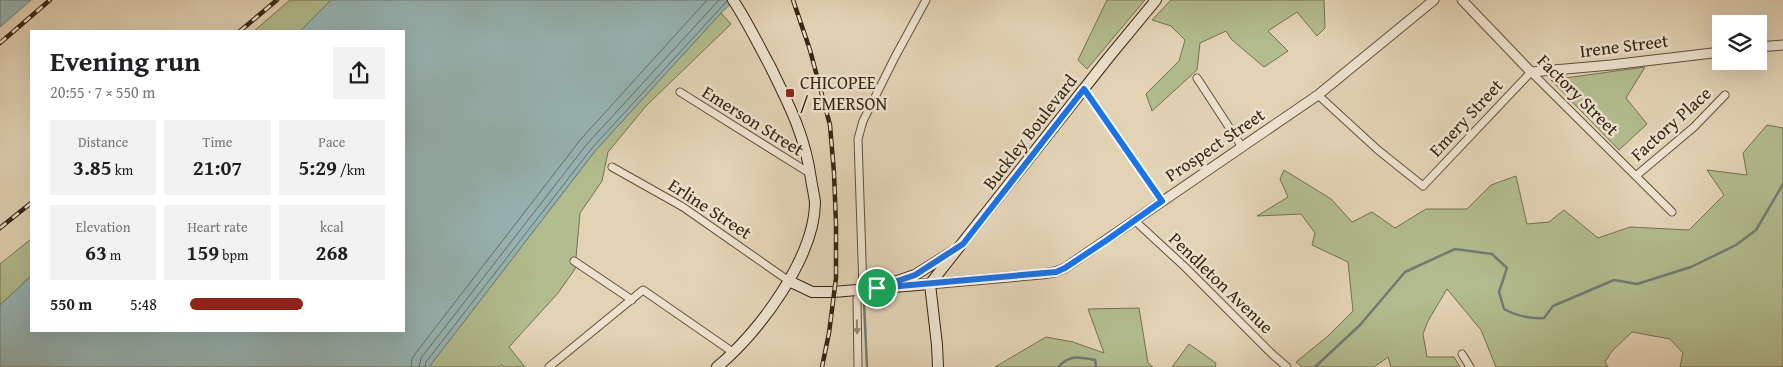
<!DOCTYPE html>
<meta charset="utf-8">
<style>
body{margin:0;font-family:"Gentium Book Plus",serif;background:#f2f2f2;color:#202124;height:100vh;display:flex;flex-direction:column;font-size:19px;white-space:nowrap}
*{box-sizing:border-box;margin:0}
p{font-size:16px;color:#757577}
.icon{flex:none;width:28px;height:28px;fill:none;stroke:currentColor;stroke-width:2;stroke-linecap:round;stroke-linejoin:round}
.map{position:relative;flex:1;overflow:hidden}
.sheet{position:absolute;left:30px;top:30px;width:375px;height:302px;display:flex;flex-direction:column;background:#fff;border-radius:0px;box-shadow:0 5px 20px #0002}
.sheet>*{flex:none}
.tools{position:absolute;left:1712px;top:15px;display:grid;gap:10px}
.tools a{display:grid;place-items:center;width:55px;height:55px;border-radius:0px;background:#fff;box-shadow:0 5px 20px #0002;font-size:25px}
.pin{position:absolute;display:grid;place-items:center;width:42px;height:42px;color:#fff;margin:-21px;border:2px solid #fff;border-radius:50%;box-shadow:0 1px 5px #0007}
.round{display:grid;place-items:center;flex:none;width:52px;height:52px;border-radius:0px;background:#f2f2f2}
.summary{display:flex;align-items:center;justify-content:space-between;height:85px;padding:0 20px}
h1{font-size:28px;font-weight:700;line-height:38px}
.metrics{display:grid;grid-template-columns:repeat(3,1fr);gap:8px;height:85px;padding:5px 20px}
.metrics div{display:grid;align-content:center;border-radius:0px;background:#f2f2f2;text-align:center}
.metrics b{font-size:21px;font-weight:700}
.metrics small{font-size:14px;font-weight:400}
.metrics p{font-size:14px}
ul{padding:0 20px;list-style:none;font-size:16px}
li{display:grid;grid-template-columns:80px 60px 1fr;align-items:center;height:38px}
li i{height:12px;border-radius:6px;background:#8f2418}
.map>svg:first-child{display:block}
</style>
<div class="map">
<svg width="1783" height="367" viewBox="0 0 1783 367">
<rect width="100%" height="100%" fill="#e3d3b5"/>
<filter id="stains"><feTurbulence type="fractalNoise" baseFrequency=".004" numOctaves="4"/><feColorMatrix values="0 0 0 0 .2 0 0 0 0 .09 0 0 0 0 .02 0 0 0 .5 -.17"/></filter>
<radialGradient id="worn" r=".72"><stop offset=".6" stop-color="#630" stop-opacity="0"/><stop offset="1" stop-color="#630" stop-opacity=".3"/></radialGradient>
<path fill="#b2bc8e" stroke="#757150" d="M290 0H331L300 31H254Z
M1107 0H1145L1087 69 1078 60Z
M1171 0H1324L1325 28 1317 36 1297 12 1268 31 1288 51 1264 67 1231 39 1226 31 1200 43 1197 70 1152 111 1146 94 1179 61 1185 40 1171 26 1152 20Z
M721 13 731 24 646 106 608 152 602 181 580 213 575 269 558 293 509 347 525 367H504L501 365 499 367H429L595 151Z
M1645 67 1626 98 1647 124 1619 150 1551 80Z
M1767 125 1783 128V367H1680L1683 353 1670 339 1632 332 1612 351 1605 362 1608 367H1496L1481 330 1447 289 1428 321 1423 334 1427 357H1454L1460 367H1391L1388 357 1374 367H1302L1296 362 1328 336 1353 311 1348 262 1312 245 1315 233 1301 214 1257 216 1288 197 1280 179 1284 170 1331 199 1352 222 1372 212 1395 228 1426 209H1467L1491 185 1516 176 1527 224 1549 222 1564 210 1598 238 1630 227 1689 230 1724 195 1707 170 1747 175 1743 153Z
M31 239V276L0 305V264Z
M1139 308 1148 363 1153 367H995L1046 337 1073 342 1104 353 1088 309Z
M1189 344 1216 363 1215 367H1172Z"/>
<path fill="#97b6b6" stroke="#717c75" d="M0 0H31L0 27Z
M331 0H735L721 13 595 151 429 367H0V305L31 276V331H404V31H300Z"/>
<g fill="none" stroke-linecap="round" stroke-linejoin="round">
<path stroke="#686e64" stroke-width="1" d="M411 367 412 359 415 354 581 139 707 0
M419 367 421 358 587 144 719 0
M425 367 426 362 592 148 727 1"/>
<path stroke="#717c75" stroke-width="2.5" d="M864 301 867 367
M1058 367C1070 354 1079 357 1095 360L1096 367
M1315 367 1360 325 1405 272 1455 249 1492 254 1507 268 1499 292 1504 309C1517 316 1529 319 1544 318L1553 306 1614 280 1637 284 1691 267 1736 245 1756 230 1783 184"/>
<g stroke="#63513c" stroke-width="9">
<path id="minor" d="M1197 78 1242 147
M1084 89 1162 201
M680 92 811 174
M1318 95 1378 150 1423 186 1531 72 1672 212
M612 167 683 207 789 281
M1637 175 1694 127 1725 95
M1134 220 1185 267 1272 354 1287 367
M574 261 632 300
M1462 354 1470 367
M549 367 643 290 734 353
M858 367 857 299 863 289 858 139 863 121 895 57 926 0"/>
</g>
<g stroke="#63513c" stroke-width="11">
<path id="tertiary" d="M1462 0 1531 72 1611 65 1721 52
M1759 47 1783 45
M930 284 1042 274 1055 272 1065 268 1318 95 1434 0"/>
</g>
<g stroke="#382613" stroke-width="12">
<path id="secondary" d="M789 281 812 292H833L930 284
M889 284 915 275 952 252
M930 284 1109 57 1156 0
M930 284 937 345 938 367
M717 367C758 334 815 257 815 202 814 194 812 186 811 179 805 135 789 105 770 66 758 44 747 21 733 0"/>
</g>
<use href="#minor" stroke="#ede2cf" stroke-width="7"/>
<use href="#tertiary" stroke="#ede2cf" stroke-width="9"/>
<use href="#secondary" stroke="#ede2cf" stroke-width="10"/>
<g stroke="#382613" stroke-width="4.5">
<path id="rail" d="M793 0 810 50 830 125 834 173 836 224V278L829 333 822 367
M240 31 277 0
M0 43 50 0
M0 228 31 203"/>
</g>
<use href="#rail" stroke="#ede2cf" stroke-width="2.5" stroke-dasharray="8" stroke-linecap="butt"/>
</g>
<defs><path id="oneway-solid" d="M-6-.8H1V-3.2L6.5 0L1 3.2V.8H-6Z" transform="scale(1.25)"/></defs>
<use fill="#928471" href="#oneway-solid" transform="translate(857 327) rotate(89)"/>
<g fill="none" stroke-linecap="round" stroke-linejoin="round">
<g stroke="#fff" stroke-width="10">
<path id="route" d="M1084 89 1162 201 1107 240 1065 268 1056 272 877 288 915 275 963 244Z"/>
</g>
<use href="#route" stroke="#1a73e8" stroke-width="6"/>
</g>
<rect fill="#8f2418" stroke="#ede2cf" stroke-width="2" x="785" y="88" width="10" height="10" rx="2.5"/>
<g text-anchor="middle" stroke-width="5" stroke-linejoin="round" paint-order="stroke">
<g font-size="18" fill="#382613" stroke="#ede2cf">
<text transform="translate(1624 46) rotate(-7)" y="6">Irene Street</text>
<text transform="translate(1578 95) rotate(45)" y="6">Factory Street</text>
<text transform="translate(1466 118) rotate(-47)" y="6">Emery Street</text>
<text transform="translate(753 121) rotate(32)" y="6">Emerson Street</text>
<text transform="translate(1671 124) rotate(-42)" y="6">Factory Place</text>
<text transform="translate(1030 132) rotate(-52)" y="6">Buckley Boulevard</text>
<text transform="translate(1215 145) rotate(-34)" y="6">Prospect Street</text>
<text transform="translate(710 209) rotate(33)" y="6">Erline Street</text>
<text transform="translate(1221 283) rotate(44)" y="6">Pendleton Avenue</text>
</g>
<g font-size="18" fill="#382613" stroke="#ede2cf" text-anchor="start">
<text x="800" y="89">CHICOPEE<tspan x="800" dy="21">/ EMERSON</tspan></text>
</g>
</g>
<rect width="100%" height="100%" filter="url(#stains)"/>
<rect width="100%" height="100%" fill="url(#worn)"/>
</svg>
<div class="tools">
<a><svg class="icon" aria-label="layers" viewBox="0 0 24 24"><path d="M12 4l9 5-9 5-9-5zM3 14l9 5 9-5"/></svg></a>
</div>
<div class="pin" style="left:877px;top:288px;background:#1e9e55"><svg class="icon" aria-label="arrive" viewBox="0 0 24 24"><path d="M6 21V4h12l-3 4 3 4H6"/></svg></div>
<section class="sheet">
<div class="summary"><div><h1>Evening run</h1><p>20:55 · 7 × 550 m</p></div><a class="round"><svg class="icon" aria-label="share" viewBox="0 0 24 24"><path d="M12 15V3M7 8l5-5 5 5M5 13v7h14v-7"/></svg></a></div>
<div class="metrics">
<div><p>Distance</p><b>3.85<small> km</small></b></div>
<div><p>Time</p><b>21:07</b></div>
<div><p>Pace</p><b>5:29<small> /km</small></b></div>
</div>
<div class="metrics">
<div><p>Elevation</p><b>63<small> m</small></b></div>
<div><p>Heart rate</p><b>159<small> bpm</small></b></div>
<div><p>kcal</p><b>268</b></div>
</div>
<ul>
<li><b>550 m</b>5:48<i style="width:58%"></i></li>
</ul>
</section>
</div>
